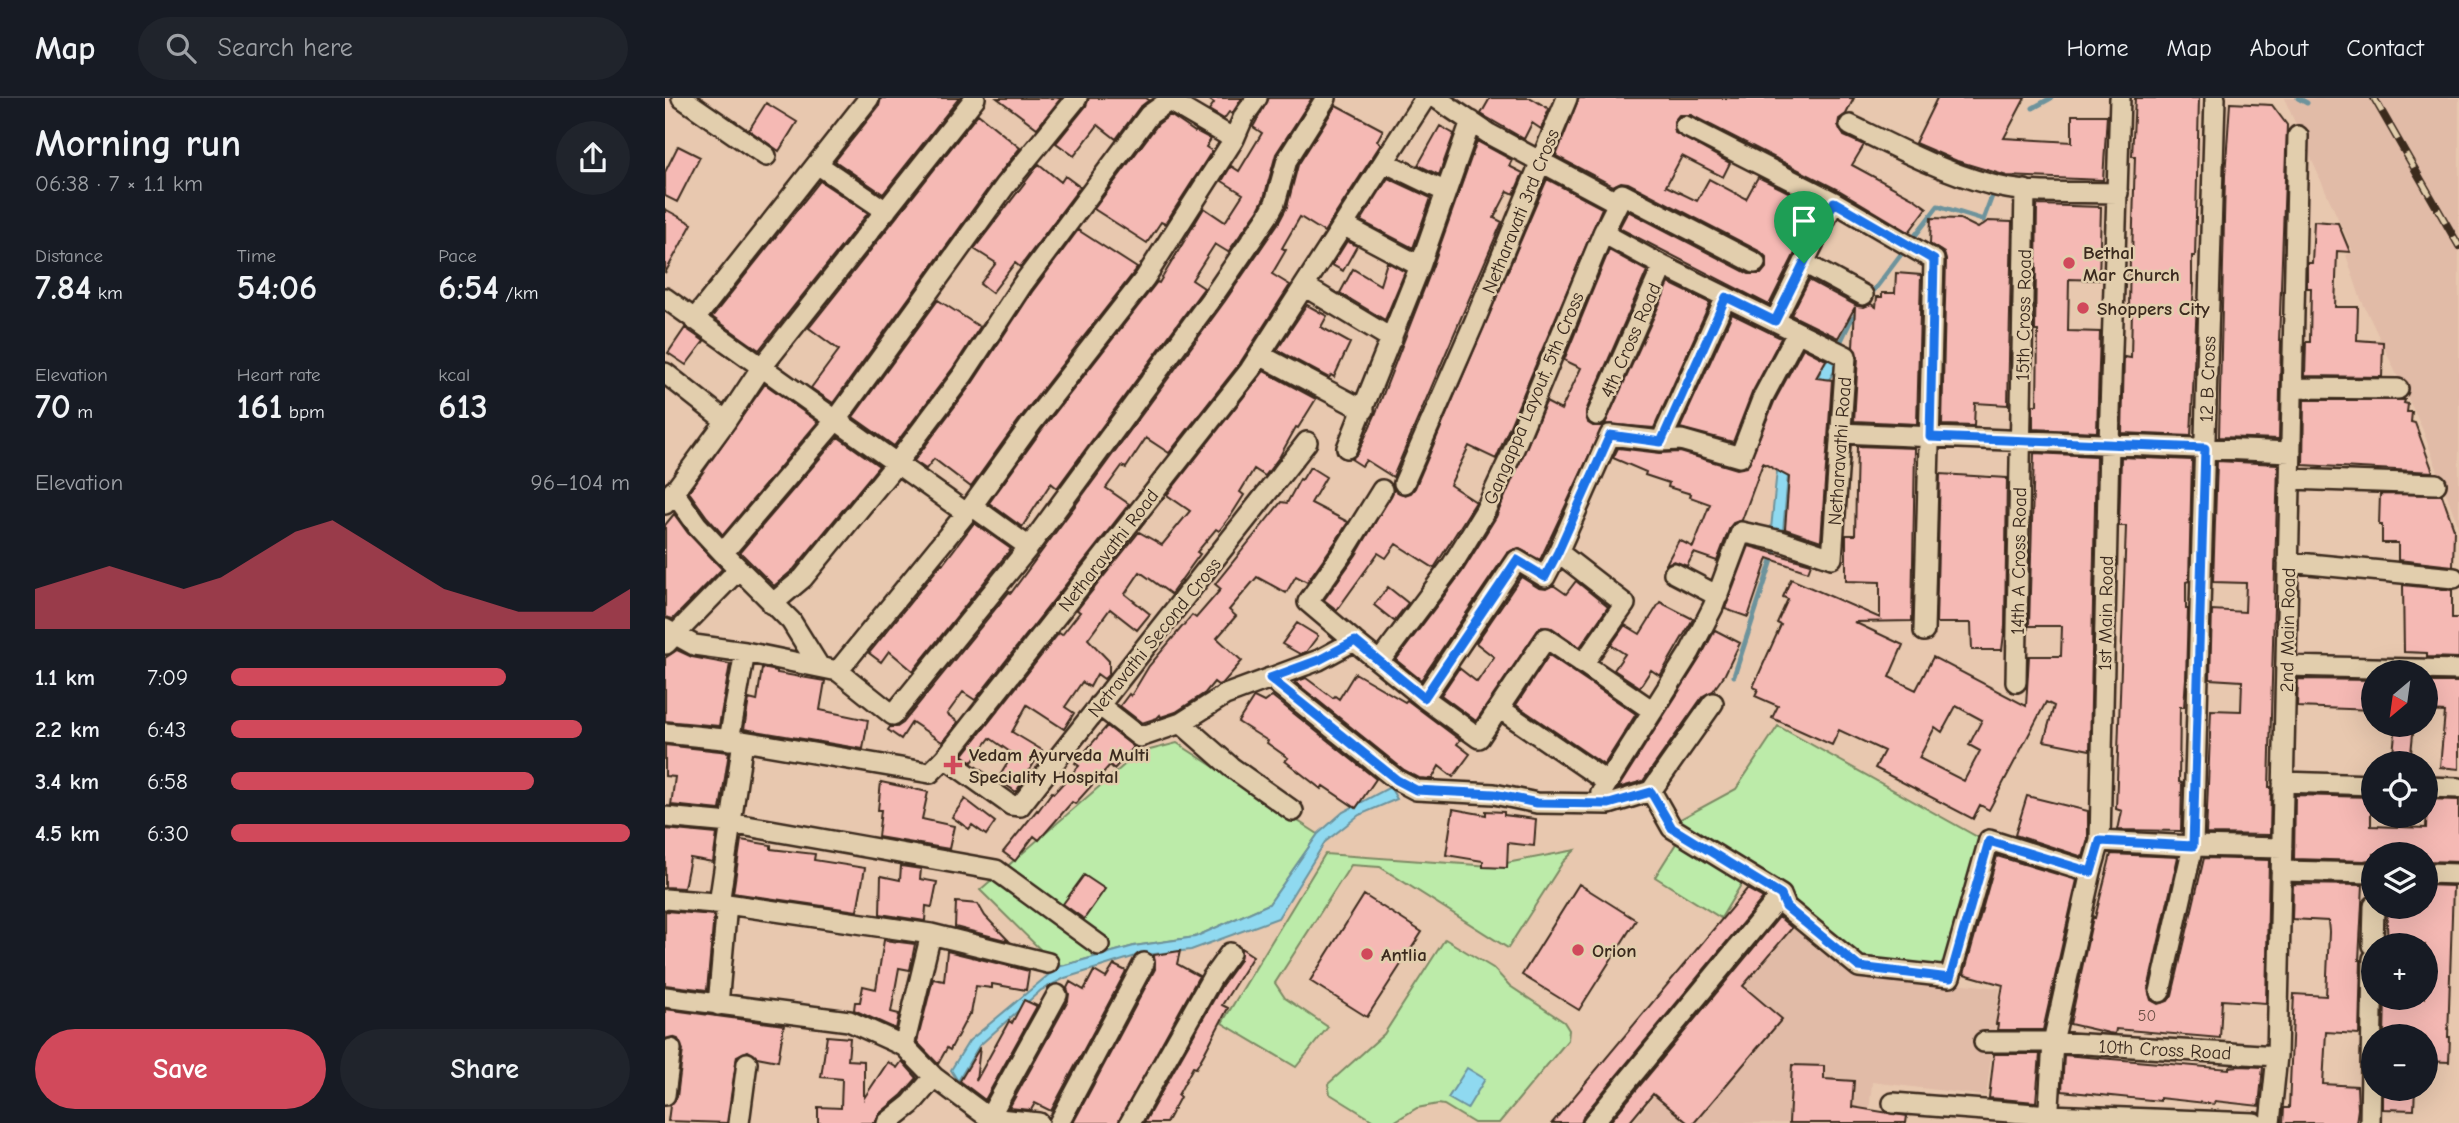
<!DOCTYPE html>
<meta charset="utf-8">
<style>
body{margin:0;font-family:"Comic Neue",sans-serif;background:#20242c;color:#f1f3f6;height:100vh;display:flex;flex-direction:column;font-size:26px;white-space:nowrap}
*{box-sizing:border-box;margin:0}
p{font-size:23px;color:#9ea1a6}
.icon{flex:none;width:38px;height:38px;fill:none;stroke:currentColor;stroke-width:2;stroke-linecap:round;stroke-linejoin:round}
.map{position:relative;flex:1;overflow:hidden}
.drawer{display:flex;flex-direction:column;background:#171b24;width:665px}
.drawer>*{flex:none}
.needle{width:46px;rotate:209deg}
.controls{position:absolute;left:1696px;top:562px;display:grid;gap:14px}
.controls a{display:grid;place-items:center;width:77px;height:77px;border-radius:50%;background:#171b24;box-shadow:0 7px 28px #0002;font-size:35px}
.pin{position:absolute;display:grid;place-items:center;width:60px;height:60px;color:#fff;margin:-72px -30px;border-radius:50% 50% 50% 0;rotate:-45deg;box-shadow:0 0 7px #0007}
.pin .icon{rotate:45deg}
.round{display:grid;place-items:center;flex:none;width:74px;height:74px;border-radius:37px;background:#20242c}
.summary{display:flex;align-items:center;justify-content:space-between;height:119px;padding:0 35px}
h1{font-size:38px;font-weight:600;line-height:52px}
.stats{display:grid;grid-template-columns:repeat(3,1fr);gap:10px;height:119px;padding:7px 35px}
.stats div{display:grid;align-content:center}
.stats b{font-size:35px;font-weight:600}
.stats small{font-size:19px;font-weight:400}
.stats p{font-size:19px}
.chart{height:196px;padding:14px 35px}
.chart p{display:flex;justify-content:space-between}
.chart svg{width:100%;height:126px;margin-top:7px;fill:#d1495b;opacity:.7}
.primary-button{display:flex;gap:14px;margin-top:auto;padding:14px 35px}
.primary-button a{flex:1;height:80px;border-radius:42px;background:#d1495b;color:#fff;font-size:28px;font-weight:600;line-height:80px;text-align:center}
.primary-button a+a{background:#20242c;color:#f1f3f6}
ul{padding:0 35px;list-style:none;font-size:23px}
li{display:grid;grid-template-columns:112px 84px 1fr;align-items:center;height:52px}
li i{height:18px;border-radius:9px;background:#d1495b}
header{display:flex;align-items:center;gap:42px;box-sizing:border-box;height:98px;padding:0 35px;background:#171b24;border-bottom:2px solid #363941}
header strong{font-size:33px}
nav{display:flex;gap:38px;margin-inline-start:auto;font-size:24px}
.search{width:490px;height:63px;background:#20242c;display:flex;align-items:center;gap:18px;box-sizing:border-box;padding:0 24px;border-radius:38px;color:#9ea1a6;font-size:26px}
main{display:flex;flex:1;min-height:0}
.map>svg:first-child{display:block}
</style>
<header>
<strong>Map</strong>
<div class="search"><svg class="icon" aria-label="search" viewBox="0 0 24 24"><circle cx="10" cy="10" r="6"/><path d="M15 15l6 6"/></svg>Search here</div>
<nav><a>Home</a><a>Map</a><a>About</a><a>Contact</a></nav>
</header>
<main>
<section class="drawer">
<div class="summary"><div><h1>Morning run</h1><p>06:38 · 7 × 1.1 km</p></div><a class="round"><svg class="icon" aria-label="share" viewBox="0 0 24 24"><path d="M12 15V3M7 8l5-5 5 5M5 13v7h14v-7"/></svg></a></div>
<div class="stats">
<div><p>Distance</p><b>7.84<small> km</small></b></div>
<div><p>Time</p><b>54:06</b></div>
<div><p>Pace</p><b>6:54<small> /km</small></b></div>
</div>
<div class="stats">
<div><p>Elevation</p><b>70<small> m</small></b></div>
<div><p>Heart rate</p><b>161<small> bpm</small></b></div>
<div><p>kcal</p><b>613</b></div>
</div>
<div class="chart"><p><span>Elevation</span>96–104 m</p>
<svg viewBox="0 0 160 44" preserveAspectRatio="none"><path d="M0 44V30L10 26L20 22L30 26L40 30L50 26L60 18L70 10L80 6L90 14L100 22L110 30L120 34L130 38L140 38L150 38L160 30V44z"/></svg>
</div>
<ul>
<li><b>1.1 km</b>7:09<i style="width:69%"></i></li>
<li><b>2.2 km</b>6:43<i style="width:88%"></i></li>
<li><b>3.4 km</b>6:58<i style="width:76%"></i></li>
<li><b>4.5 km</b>6:30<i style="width:100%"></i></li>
</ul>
<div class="primary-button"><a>Save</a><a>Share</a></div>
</section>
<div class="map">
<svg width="1794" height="1025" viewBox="0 0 1794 1025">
<rect width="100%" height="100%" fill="#e8c8af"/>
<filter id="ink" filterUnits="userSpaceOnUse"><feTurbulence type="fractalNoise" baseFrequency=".0143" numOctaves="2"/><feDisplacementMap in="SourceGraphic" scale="14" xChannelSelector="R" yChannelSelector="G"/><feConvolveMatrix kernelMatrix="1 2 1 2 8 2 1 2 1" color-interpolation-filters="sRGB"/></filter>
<g filter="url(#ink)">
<path fill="#e1bba7" d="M1619 0H1794V430L1757 330 1695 199 1681 157 1688 154Z
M1132 825 1193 874 1335 890 1321 998 1207 984 1203 1025H967Z"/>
<path fill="#bceba9" stroke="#7c8a64" stroke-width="2" d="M1113 628 1316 741 1280 875 1196 864 1122 797 1008 725 1071 691Z
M512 645 653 736 604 806 530 839 469 848 393 869 315 792 473 655Z
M1012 744 1077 785 1056 820 990 779Z
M910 752 898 764 843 850 715 769 686 767 610 885 620 900 663 929 631 969 557 925 660 756 826 768Z
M780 841 828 870 845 888 899 924 904 932 903 942 834 1025H809L779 1007 773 1006 752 1010 727 1025H712L665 996 663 986 719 936Z"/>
<path fill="#8fd9f0" stroke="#6d939c" stroke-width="2" d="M1162 261 1173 267 1149 306 1124 367 1118 433 1106 431 1112 372 1120 341Z
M725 689 732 701 694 717 660 744 613 820 526 852 471 858 400 880 376 892 314 948 293 983 286 972 304 943 393 869 469 848 530 839 604 806 653 736 678 714Z
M802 970 820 981 802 1011 783 1000Z"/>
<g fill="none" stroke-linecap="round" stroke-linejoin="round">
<path stroke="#6d939c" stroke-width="5" d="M1633 0 1642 5
M1368 10 1386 0
M1249 139 1273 108 1318 122 1327 98
M1173 249 1185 224 1240 151
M1069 578 1111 450"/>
</g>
<path fill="#f5b9b4" stroke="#3b2a1e" stroke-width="2" fill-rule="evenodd" d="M216 0H294L218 96 170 63 214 8Z
M332 0H396L372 30Z
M424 0H481L484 2 474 10 451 41 433 27 409 58 391 45 421 8Z
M542 0H577L567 16 564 14 559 21 544 12 549 5Z
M604 0H647L611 56 599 100 593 112 563 154 550 146 527 182 539 190 392 390 386 385 357 429 324 405 376 333 492 184 494 185 539 110 560 124 578 96 557 83 566 68 574 73 597 35 588 29Z
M825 0H866L884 11 876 31 867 25 859 41 816 16Z
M914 0H1189L1181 16 1174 21 1173 27 1179 38 1199 47 1187 67 1248 100 1262 110 1244 134 1175 93 1026 17H1014L1009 23 1010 35 1065 65 1058 79 1017 58 1001 88 1032 103 1044 81 1081 101 1093 79 1153 109 1104 207 954 130 963 113 1084 176H1096L1101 170V159L1096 154 963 85 956 84 948 88 891 58Z
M1272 0H1360L1339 40 1407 44V17H1442L1438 82 1342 78 1292 63 1250 45Z
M1470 0H1534L1530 158H1527V186H1529L1528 203H1532L1526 338 1457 335 1459 259 1466 260 1467 209H1464L1465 159H1467L1470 58H1467Z
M101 5 132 24 114 53 84 32Z
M1565 5 1607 7 1622 27 1614 243H1616L1614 341 1554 339 1560 78Z
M671 7 718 32 712 43 716 46 659 134 635 119 617 150 621 152 607 176 625 187 575 265 504 355 481 340 461 370 457 368 441 390 464 406 310 602 298 594 282 616 293 624 277 644 247 624 236 641 223 632 225 629H232L238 625 344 494 346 495 560 203 614 124 622 109 633 67Z
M313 16 355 50 330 81 168 305 146 290 174 252 144 230Z
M505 17 530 34 531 33 546 41 541 49 547 53 500 126 496 124 482 145 429 111 493 26Z
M775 28 789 36 774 77 753 67Z
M812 43 847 62 844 68 858 75 849 96 843 93 829 120 837 124 728 379 701 362 697 368 686 361 693 355 710 317 766 173Z
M13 48 35 59 12 104 0 98V74Z
M374 66 396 84 400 78 415 89 355 169 350 165 327 195 315 186 331 165 309 151Z
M723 80 766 100 748 150 696 123Z
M882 81 937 110 831 361 804 348 785 387 811 404 809 407 769 470 731 446 721 460 713 455 672 512 659 502 691 457 729 392 740 397 746 395 750 390Z
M155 83 203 115 94 252 47 219Z
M1372 107 1436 109 1434 182 1404 181 1403 233 1435 234 1432 334 1368 331V307H1372L1373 233H1370Z
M0 111 27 126 0 175Z
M1266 120 1295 121 1313 130 1323 123 1347 124 1343 307 1310 305 1309 328 1277 327 1281 162 1279 155 1265 146Z
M1649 123 1673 125 1685 154 1672 153 1670 209H1693L1692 242 1718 244 1717 279 1640 278 1641 244H1645L1646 190H1642V165H1647Z
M413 132 472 170 470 173 356 319 306 389 269 361 261 371 249 363 308 284 367 194Z
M682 143 692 148 678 173 667 167Z
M944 152 982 173 921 313 923 325 928 328H938L875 462 853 450 842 455 756 582 731 562 797 474 831 419 881 304 896 312 916 270 899 262Z
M722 164 740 174 720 222 675 195 688 171 715 187Z
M1231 175 1256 177 1252 326 1189 323 1193 259 1188 249 1190 209 1173 240 1126 217 1144 182 1192 208 1199 209 1206 206 1211 209 1212 199H1217V195H1230Z
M1004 185 1045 205 989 330 940 326Z
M273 202 315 229 288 270 229 348 188 319Z
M642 207 662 218 656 229 685 245 669 279 666 277 664 280 612 252Z
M1067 216 1116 240 1087 295 1068 344 1015 330Z
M20 230 39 243 21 267 3 255Z
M1138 250 1161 262 1151 280 1167 282 1156 443 1120 431 1124 379 1098 365 1077 422 1068 425 1065 429 1052 463 1029 455 1022 468 1009 463 1001 466 1014 442 1028 449 1045 406 1025 399 1026 396 1003 389 1004 385 980 377 981 374 948 360 953 350 995 355 1015 354 1072 371 1082 369 1109 304Z
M599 273 651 301 633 330 631 329 615 358 600 378 589 371 575 394 579 397 567 416 554 433 551 431 532 454 535 456 506 496 475 474 460 496 485 516 472 532 445 511 423 541 444 563V576L439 581 432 576 425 589 417 584 400 609 409 615 399 631 362 607 347 634 377 652 351 694 333 681 348 656 325 640 307 664 298 657 394 535 397 537 415 514 412 512 474 434 497 447 525 413 502 397Z
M100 286 153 324 58 437 42 419 24 394Z
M1639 302H1740L1739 305 1743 306 1742 314H1747L1746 324 1750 325 1768 374 1638 367Z
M173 339 214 368 129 471 109 488 75 454Z
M1192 348 1250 350 1247 523 1189 524 1238 547 1224 579 1251 592 1268 559 1361 608 1364 558H1396L1397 528H1364L1369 355 1431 358 1425 652 1379 643 1389 608 1381 604 1324 712 1315 707 1308 721 1210 670 1219 653 1174 632 1167 647 1107 620 1113 608 1090 598 1093 591 1088 589 1116 527 1112 525 1123 501 1118 499 1126 481 1215 520V484L1181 483V437H1190ZM1291 608 1317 622 1304 647 1315 653 1299 683 1254 660 1270 629 1277 634Z
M1456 359 1527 362 1524 483 1521 484V511H1523L1521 580 1519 609H1515L1514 684 1517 685 1516 733 1453 732 1457 713 1451 711 1461 428H1454Z
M1552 363 1613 366 1604 689H1606L1605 737 1541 736 1546 612 1576 613 1577 583 1545 581 1547 512 1580 514 1581 485 1548 484Z
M645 369 661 379 646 405 683 424 671 443 642 484 631 478 621 495 592 479 564 512 571 518 552 540 577 563 558 585 553 587 549 584 540 595 511 614 496 619 495 617 492 620 477 625 455 608 464 596 466 598 484 568 527 517 531 520 556 491 550 486 616 404 622 405 635 381 637 382Z
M1275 376 1342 380 1340 528 1337 552H1307L1306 525H1271Z
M1715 396 1777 397 1789 431 1788 468 1733 462V445H1717V427H1714Z
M9 416 23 435 57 471 8 521 0 519V427Z
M309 425 346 451 248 573 224 553 216 564 204 555 277 465 278 466Z
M1084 448 1146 466 1143 474 1103 460 1083 519 1060 511Z
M856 479 874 490 881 491 888 487 901 496 911 483 943 509 915 549 887 530 875 529 811 623 776 597 794 570 812 584 829 559 811 545Z
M1738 487 1787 492V520H1794V560L1762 559V555L1739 554Z
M723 489 743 505 729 523 709 507Z
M995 504 1028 521 995 578 986 572 975 589 949 572 960 556 946 547 960 527 975 536Z
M632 525 653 538 641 554 635 556 617 546Z
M1050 532 1075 545 1060 576 1048 593 1038 598 978 683 953 690 1035 560Z
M12 552 27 559 65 566 54 628 0 623V560Z
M884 557 971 616 939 667 851 607Z
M97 570 112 573V575L160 583 155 612 203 622 198 651 79 631 84 601 92 603Z
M690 575 740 604 742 602 795 642 792 646 805 656 788 679 774 668 767 681 754 680 739 672 630 584 641 580 668 600 670 598 674 601Z
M1633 581 1708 582V612L1632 609Z
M1762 584H1794V671L1775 669 1780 614 1761 613Z
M607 598 711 681 691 710 658 688 656 691 620 663 623 660 602 645 603 643 573 624 589 599 599 604Z
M1731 626H1749L1745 665H1727Z
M442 628 469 649 449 671 445 667 410 706 407 704 374 742 369 738 350 763 338 754 372 712 373 713 387 694 389 695 414 668 410 665Z
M0 647 64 654 55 712 6 707 10 679 0 678Z
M216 684 263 694 257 721 289 728 284 751 213 739 216 712H213Z
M1630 697 1706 699V728L1761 730 1762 701 1794 702V764L1760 763V756H1708V761L1699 763 1629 761Z
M1362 698 1423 713V741L1418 759 1350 737Z
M300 701 330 724 321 737 307 727 304 731 287 719Z
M788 711 821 717V713L839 714V717L871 721 869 748 843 745 842 770 818 769V763L781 757Z
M0 731 52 736 48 764 25 760 19 790 0 789Z
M76 742 106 747V751L150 756 149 762 200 770 192 813 68 795Z
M1446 756 1513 759 1483 891 1486 902 1493 906 1503 903 1507 897 1539 760 1604 762 1601 905 1557 902 1555 940 1451 931 1450 936 1444 935 1405 926 1428 819 1430 820Z
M1332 758 1412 782 1378 932H1332L1333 926H1331L1338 887 1299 876Z
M236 768 256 771 255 781 272 784 267 809 261 808 260 823 215 816 216 778 235 782Z
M419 777 440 791 419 821 398 806Z
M914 786 971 822 914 912 857 877Z
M1628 786 1698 787 1694 862H1696L1694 936 1661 934 1658 986 1692 988 1693 1011 1691 1025H1618L1619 1010H1624L1629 896 1661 898 1664 834 1663 823 1627 821Z
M1760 787 1788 788 1783 939H1785L1784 964 1760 963V938H1719L1720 900H1760V847H1723L1721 808H1760Z
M1082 791 1098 800 919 1017 916 1025H887Z
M699 797 757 834 702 919 645 883Z
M291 804 313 806 320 818 344 843 290 829Z
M0 813 49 817 42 892 0 887Z
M1114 819 1127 830 1078 888 1117 921 1029 1025H1023L988 996 964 1025H944Z
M219 842 250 846 245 872 234 870 226 914 234 916 231 931 189 912 190 904H195L198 888 211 891Z
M576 850 588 858 557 907 563 910 539 956 531 970 528 969 513 997 515 999 501 1025H479L557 887 575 862Z
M282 853 364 873 361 892 327 886V890L311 888 306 916H304L285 952 282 950 273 966 252 944 268 881 279 883Z
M515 853 512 866 534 878 453 1025H408L490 871 489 857Z
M449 867 461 873 386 1013 370 1005 366 1012 344 1010 403 903 404 896 402 890 405 884 419 892 429 873 441 880Z
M359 902 372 908 320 1002 295 983 315 949 311 983 344 923 347 925Z
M0 911 119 927 113 963 92 959 83 953 72 958 62 1025 3 1023 5 1008 12 999 18 952 13 941 7 939 0 941Z
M162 938 185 940 183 962 199 963V1000L223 964 232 970 237 963 252 980 237 997 214 1016 210 1025H153V1009L176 1010 177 981 156 979Z
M1329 956H1375L1371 1004 1324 1000Z
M1399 957 1564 971V969L1574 968 1598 969 1594 1008 1550 1003 1549 1006 1495 1000V1003L1397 993Z
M1127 967 1159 968V981L1189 983 1187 1009 1242 1018 1241 1025H1124Z
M1718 990H1750L1749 1012 1718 1011Z"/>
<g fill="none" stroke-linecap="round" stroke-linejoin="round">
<g stroke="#3b2a1e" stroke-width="24">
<path id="street" d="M17 0 101 58
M771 0 824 36 953 105 938 135 998 168 1181 258 1167 460 1116 443 1076 434 1048 509 1025 554 936 695 944 706
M506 4 569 41
M1185 27C1230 49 1275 73 1324 86 1364 98 1411 93 1453 95
M1020 28 1169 104 1269 162 1259 533
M719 64 781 94
M152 66 221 113
M953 105 957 96 1090 165
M678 127 755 168
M1139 165 1198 197
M639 188 727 241
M0 200 301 415
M29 222 204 0
M1110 223 1169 104
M595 257 699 312
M0 275 61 323
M1627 290 1733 291
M932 317 998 168
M1175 335 1626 354
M996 343 1061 199
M682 350 755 168 806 23
M1625 381 1771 386
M739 385 809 225 902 0
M8 393 32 427 58 455 126 523 154 568
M0 406 61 323 96 270 310 0
M364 449 551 194 603 118 610 105 622 62 661 0
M58 455 171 322 340 88 412 0
M1623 464 1789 480
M1009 475 1053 498
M107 506 138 480 231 366 298 277 357 187 484 17 508 0
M0 531 29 547 80 554 173 573 307 408 366 326 480 180 569 41 579 18 592 0
M689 543 643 504 681 450 717 392
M1 546 73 472
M715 563 787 467 820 413 849 351 938 135
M918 566 960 506 893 454 945 337 996 343 1016 342 1075 359 1098 299 1132 235
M1621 568 1794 572
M173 573 228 617 364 449 307 408
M605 580 732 682 751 692 829 696 872 705 944 706 986 693 1048 605
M1351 584 1360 92
M759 600 852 462 880 479 893 454
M434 607 475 639 516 625 560 597 654 562 689 543 759 600 814 640 834 610 942 684
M834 610 881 540 988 613
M516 625 566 669 628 713
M0 635 78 643 265 675 280 660 585 272 760 0
M64 642 80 554
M280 660 346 707 355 708 642 344
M1618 684 1708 687
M1760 689 1794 690
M986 693 1007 730 1116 797 1121 809 1194 869 1285 879 1324 742 1426 774
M0 719 65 725 331 772 434 847
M1435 743 1528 748 1617 750
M1616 773 1708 775
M1760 775 1794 776
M0 801 62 806 266 836 383 865
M54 806 78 643
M1708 847 1709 808
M1495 894 1528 748 1550 0
M0 899 184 923 239 948 269 979 324 1020 374 1025
M53 907 62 806
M1319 944H1388L1612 958
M239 948 266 836
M0 997 6 951
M1228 1005 1384 1017 1589 1025
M324 1020 392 897
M74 1025 82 965
M222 1025 246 1006 269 979
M394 1025 479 865
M465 1025 547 880 565 855
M928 1025 1116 797
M1383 1025 1388 944 1426 774 1435 743 1444 346 1455 0
M1605 1025 1612 958 1633 38
M1705 1025 1708 861"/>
</g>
<use href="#street" stroke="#e2cead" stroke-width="19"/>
<g stroke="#3b2a1e" stroke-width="8">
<path id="rail" d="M1709 0 1794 148"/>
</g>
<use href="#rail" stroke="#e2cead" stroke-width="5" stroke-dasharray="16" stroke-linecap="butt"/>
</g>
</g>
<g fill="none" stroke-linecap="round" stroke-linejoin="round" filter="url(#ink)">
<g stroke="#fff" stroke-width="14">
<path id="route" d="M1169 104 1269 162 1265 339 1540 350 1528 748 1435 743 1426 774 1324 743 1285 880 1194 869 1121 809 1116 797 1007 730 986 694 944 706 872 705 829 696 751 692 732 682 605 580 654 562 690 543 759 600 852 462 880 479 893 454 945 337 996 344 1061 199 1110 223Z"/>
</g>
<use href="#route" stroke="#1a73e8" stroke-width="9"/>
</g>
<g fill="#d1495b" stroke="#e2cead" stroke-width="2.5">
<circle cx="1404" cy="165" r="7"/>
<circle cx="1418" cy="210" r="7"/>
<path d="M284.5 656.5h7v7h7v7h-7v7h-7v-7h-7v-7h7z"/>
<circle cx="913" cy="852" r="7"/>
<circle cx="702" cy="856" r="7"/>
</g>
<g text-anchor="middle" stroke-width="5" stroke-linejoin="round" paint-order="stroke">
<g font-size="16" fill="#6a4e44">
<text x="1482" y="923">50</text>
</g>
<g font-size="19" fill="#3b2a1e" stroke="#e2cead">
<text transform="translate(855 113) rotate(-68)" y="7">Netharavati 3rd Cross</text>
<text transform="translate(1358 217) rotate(-89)" y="7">15th Cross Road</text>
<text transform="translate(965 242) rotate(-66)" y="7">4th Cross Road</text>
<text transform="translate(1542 281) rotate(-88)" y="7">12 B Cross</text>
<text transform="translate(868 300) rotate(-67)" y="7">Gangappa Layout, 5th Cross</text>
<text transform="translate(1174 353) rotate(-86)" y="7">Netharavathi Road</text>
<text transform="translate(443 452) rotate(-52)" y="7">Netharavathi Road</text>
<text transform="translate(1353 463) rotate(-89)" y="7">14th A Cross Road</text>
<text transform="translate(1440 515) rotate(-89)" y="7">1st Main Road</text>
<text transform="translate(1622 532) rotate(-89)" y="7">2nd Main Road</text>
<text transform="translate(489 539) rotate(-51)" y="7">Netravathi Second Cross</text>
<text transform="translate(1500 951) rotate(3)" y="7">10th Cross Road</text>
</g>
<g font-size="19" font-weight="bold" fill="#3b2a1e" stroke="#e2cead" text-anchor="start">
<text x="1418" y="161">Bethal<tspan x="1418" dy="22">Mar Church</tspan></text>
<text x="1432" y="217">Shoppers City</text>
<text x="304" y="663">Vedam Ayurveda Multi<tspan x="304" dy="22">Speciality Hospital</tspan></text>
<text x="927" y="859">Orion</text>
<text x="716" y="863">Antlia</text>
</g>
</g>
</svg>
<div class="controls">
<a><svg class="needle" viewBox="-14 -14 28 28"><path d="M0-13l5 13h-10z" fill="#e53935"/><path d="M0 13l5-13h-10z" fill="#9ea1a6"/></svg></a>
<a><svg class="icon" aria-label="locate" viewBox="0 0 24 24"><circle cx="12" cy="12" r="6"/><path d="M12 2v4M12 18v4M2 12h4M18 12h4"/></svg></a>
<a><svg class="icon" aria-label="layers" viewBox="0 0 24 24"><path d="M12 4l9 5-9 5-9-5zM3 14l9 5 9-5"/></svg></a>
<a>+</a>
<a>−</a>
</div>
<div class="pin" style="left:1139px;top:165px;background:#1e9e55"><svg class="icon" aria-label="arrive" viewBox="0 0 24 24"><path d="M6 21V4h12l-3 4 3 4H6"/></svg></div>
</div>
</main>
